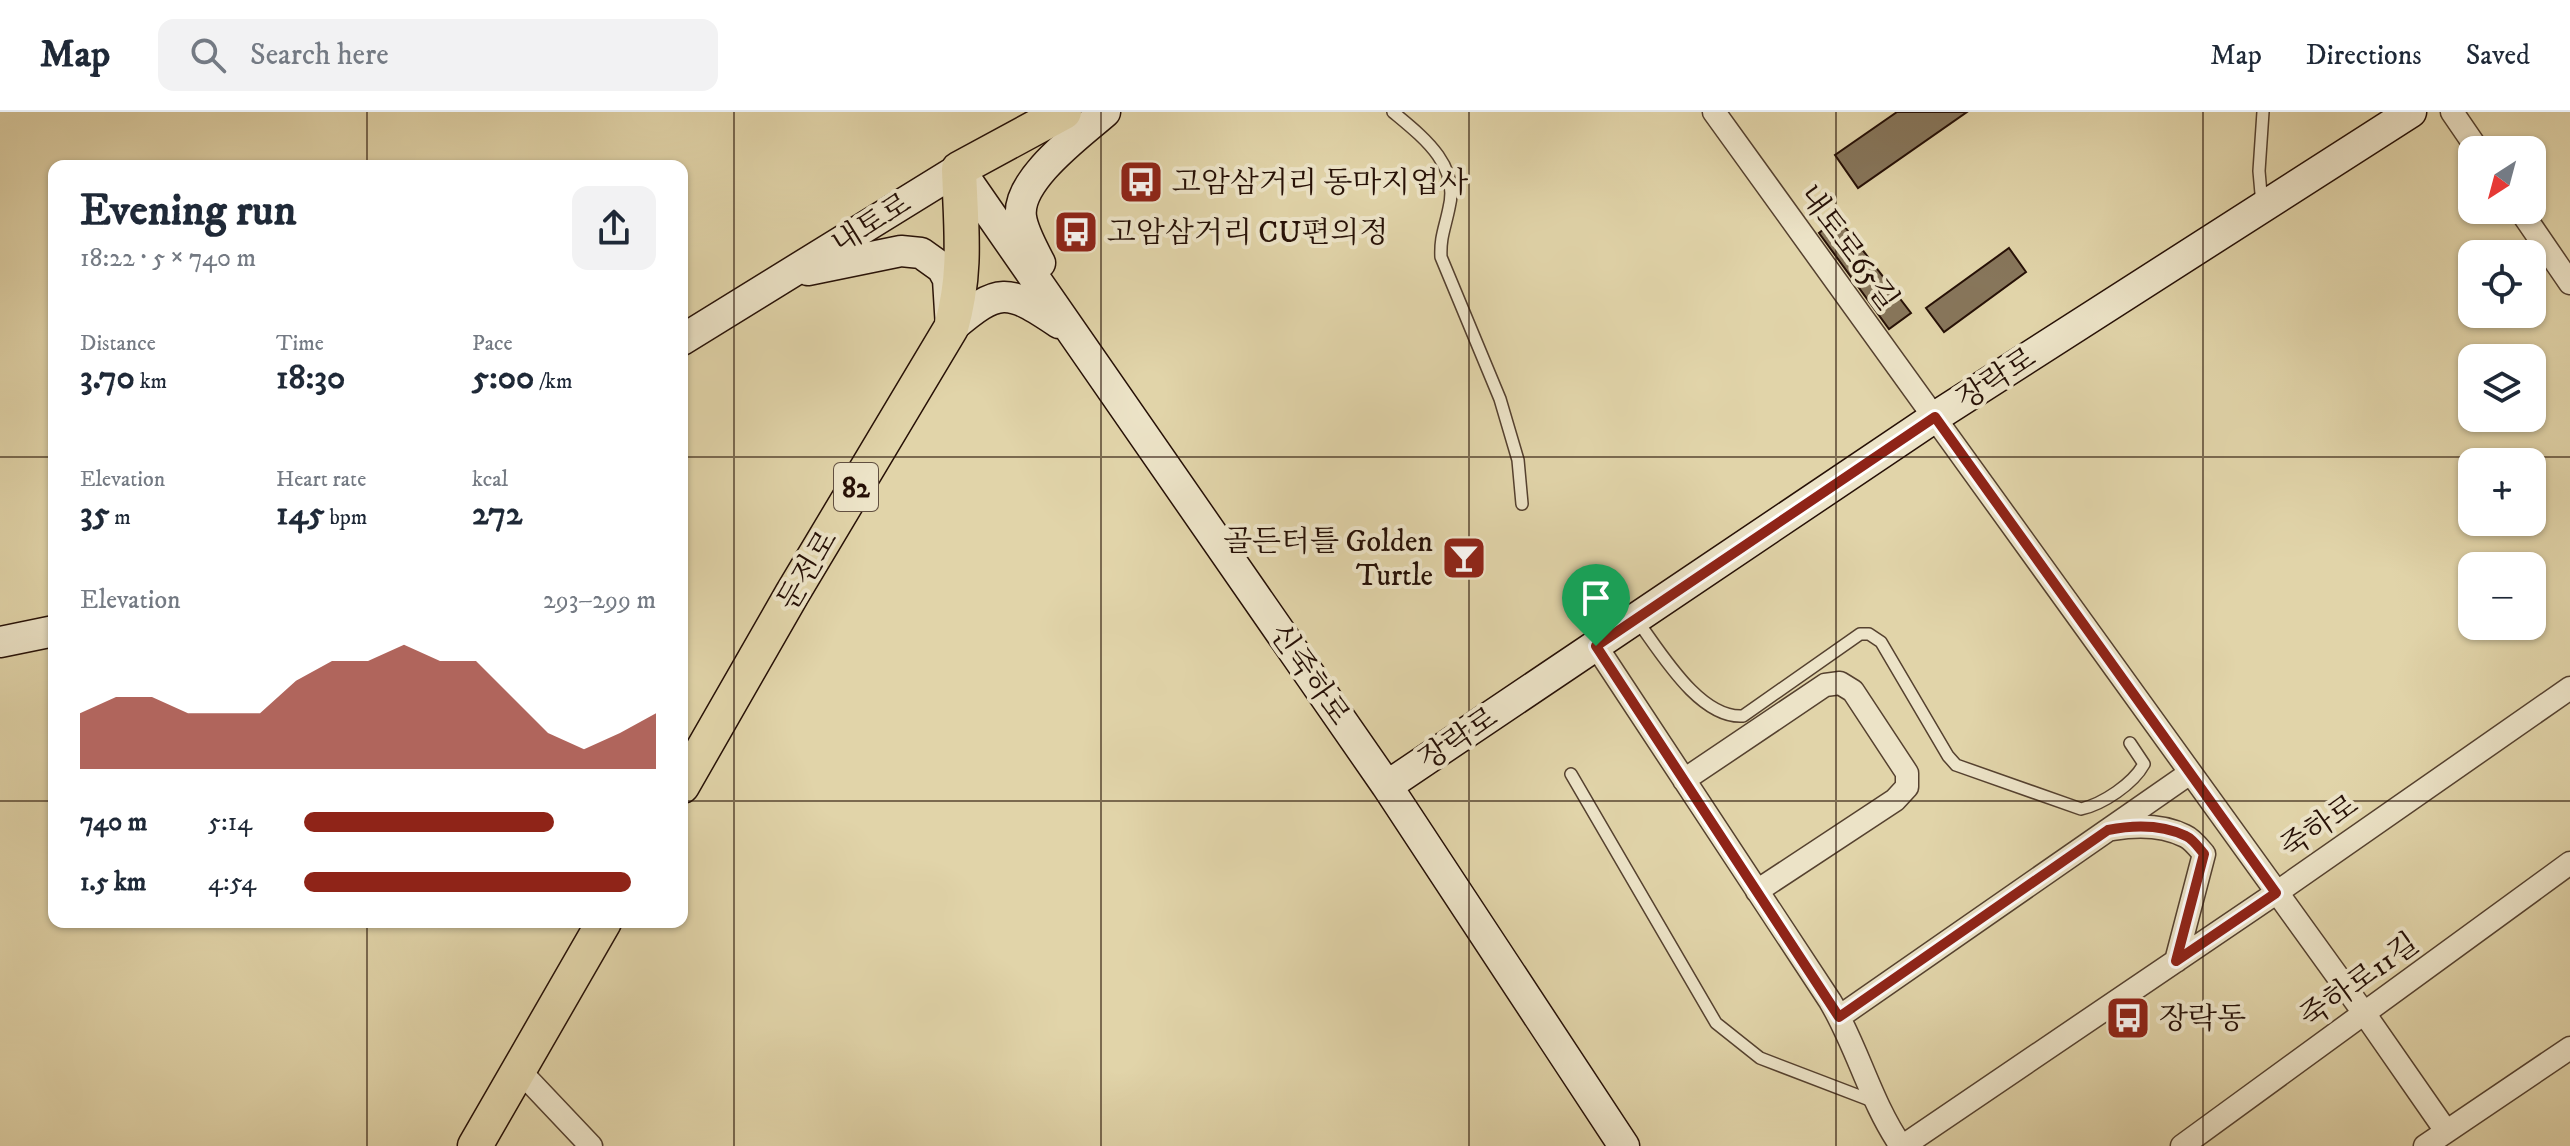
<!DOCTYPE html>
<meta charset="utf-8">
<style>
body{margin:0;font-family:"IM FELL DW Pica","Noto Serif KR",serif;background:#f2f2f3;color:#1f2937;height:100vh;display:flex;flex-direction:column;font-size:30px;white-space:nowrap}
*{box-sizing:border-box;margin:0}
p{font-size:26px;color:#747a83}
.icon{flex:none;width:44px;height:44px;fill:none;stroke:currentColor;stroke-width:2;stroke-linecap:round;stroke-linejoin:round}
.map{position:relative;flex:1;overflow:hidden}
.sheet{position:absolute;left:48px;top:48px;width:640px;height:768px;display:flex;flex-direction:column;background:#fff;border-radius:16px;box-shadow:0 2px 6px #0004}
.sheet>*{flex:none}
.needle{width:52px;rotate:216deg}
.tools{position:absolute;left:2458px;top:24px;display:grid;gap:16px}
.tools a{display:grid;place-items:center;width:88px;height:88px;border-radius:16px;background:#fff;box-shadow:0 2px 6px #0004;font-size:40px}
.pin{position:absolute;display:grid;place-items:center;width:68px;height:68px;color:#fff;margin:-82px -34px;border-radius:50% 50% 50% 0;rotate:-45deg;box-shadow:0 0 8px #0007}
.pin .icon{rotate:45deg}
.round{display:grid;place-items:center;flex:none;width:84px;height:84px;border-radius:16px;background:#f2f2f3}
.overview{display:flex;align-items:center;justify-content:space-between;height:136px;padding:0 32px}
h1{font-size:44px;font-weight:700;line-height:60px}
.metrics{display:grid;grid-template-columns:repeat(3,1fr);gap:12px;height:136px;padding:8px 32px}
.metrics div{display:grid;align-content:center}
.metrics b{font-size:34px;font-weight:700}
.metrics small{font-size:22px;font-weight:400}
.metrics p{font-size:22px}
.chart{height:224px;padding:16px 32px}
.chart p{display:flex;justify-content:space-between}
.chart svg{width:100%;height:144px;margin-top:8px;fill:#8f2418;opacity:.7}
ul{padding:0 32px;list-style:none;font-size:26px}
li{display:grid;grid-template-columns:128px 96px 1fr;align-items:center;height:60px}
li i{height:20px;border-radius:10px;background:#8f2418}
header{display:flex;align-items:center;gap:48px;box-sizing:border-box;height:112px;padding:0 40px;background:#fff;border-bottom:2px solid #e0e1e3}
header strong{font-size:38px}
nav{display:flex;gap:44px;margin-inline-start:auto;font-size:28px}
.search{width:560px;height:72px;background:#f2f2f3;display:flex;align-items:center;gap:20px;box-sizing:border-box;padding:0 28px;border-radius:16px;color:#747a83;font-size:30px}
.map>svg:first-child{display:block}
</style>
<header>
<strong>Map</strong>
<div class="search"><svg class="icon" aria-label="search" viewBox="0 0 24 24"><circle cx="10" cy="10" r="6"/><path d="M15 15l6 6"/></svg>Search here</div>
<nav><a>Map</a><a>Directions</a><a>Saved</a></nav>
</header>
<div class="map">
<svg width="2570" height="1034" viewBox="0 0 2570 1034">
<rect width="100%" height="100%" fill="#e1d4a9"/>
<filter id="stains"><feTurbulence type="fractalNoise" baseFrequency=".0025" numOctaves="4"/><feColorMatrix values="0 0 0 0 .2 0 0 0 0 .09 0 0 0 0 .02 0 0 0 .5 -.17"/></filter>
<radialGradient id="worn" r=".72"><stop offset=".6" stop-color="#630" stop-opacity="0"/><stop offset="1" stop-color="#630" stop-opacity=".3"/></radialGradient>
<path fill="#87765b" stroke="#261006" stroke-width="2" d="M1897 0H1967L1858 76 1835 43Z
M1838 106 1911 201 1889 217 1819 121Z
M2009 136 2026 160 1944 220 1926 196Z"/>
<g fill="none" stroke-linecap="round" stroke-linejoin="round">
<g stroke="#55412f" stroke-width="14">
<path id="lane" d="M1393 0C1423 25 1460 53 1449 96 1445 116 1440 125 1441 145L1500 287 1518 348 1522 392
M2262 93 2259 59 2263 0
M1636 507C1660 539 1699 607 1743 604L1860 522H1869L1881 530 1948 644 1956 653 2081 697C2103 692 2133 672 2144 652L2130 631
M1571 662 1716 911 1760 946 1875 990"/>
</g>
<g stroke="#55412f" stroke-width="25">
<path id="street" d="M1714 0 2364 901 2446 1019
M2452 0 2478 38
M2520 98 2570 171
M1596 534 1830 889C1858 936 1870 989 1901 1034
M1684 668 1825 573 1840 571 1853 579 1907 661V675L1895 688 1757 779
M2113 717C2136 713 2163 713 2185 724 2192 727 2199 736 2204 742L2176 849
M1839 905 2190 661
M519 958 591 1034
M1903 1034 2276 781 2570 576
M2182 1034 2570 751
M2425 1034 2570 936"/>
</g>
<g stroke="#261006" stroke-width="33">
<path id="secondary" d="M1040 151C1033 137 1023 120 1021 105 1016 68 1080 22 1105 0
M808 158 901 139 921 141 942 156 948 167 951 216C999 175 1007 176 1059 211
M682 228 959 57 1387 674 1624 1034
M0 530 54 519
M1387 674 1935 305 2411 0"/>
</g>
<g stroke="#261006" stroke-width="37">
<path id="primary" d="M682 674 792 482 951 216C967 160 961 115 959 57L1064 0
M475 1034 604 810"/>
</g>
<use href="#lane" stroke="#ece3c7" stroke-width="11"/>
<use href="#street" stroke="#ece3c7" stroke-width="22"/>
<use href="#secondary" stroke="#ece3c7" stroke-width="30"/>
<use href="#primary" stroke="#e1d4a9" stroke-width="34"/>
</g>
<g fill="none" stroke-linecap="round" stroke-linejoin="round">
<g stroke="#fff" stroke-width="16">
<path id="route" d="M1935 305 2276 781 2176 849 2204 742C2199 736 2193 727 2186 724 2161 712 2133 713 2108 718L1839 905 1596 534Z"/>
</g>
<use href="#route" stroke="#8f2418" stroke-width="10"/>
</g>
<path fill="none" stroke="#261006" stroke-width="2" stroke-opacity="0.55" d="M367 0V54M734 0V1034M1101 0V1034M1469 0V1034M1836 0V1034M2203 0V1034M0 345H54M682 345H2570M0 689H54M682 689H2570M367 810V1034"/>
<defs>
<g id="bus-square" transform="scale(2.3)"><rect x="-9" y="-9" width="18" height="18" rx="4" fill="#8f2418" stroke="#ece3c7"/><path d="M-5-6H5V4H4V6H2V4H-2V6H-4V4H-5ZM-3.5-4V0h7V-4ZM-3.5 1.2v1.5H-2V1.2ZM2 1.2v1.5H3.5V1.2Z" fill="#fff"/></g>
<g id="bar-square" transform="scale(2.3)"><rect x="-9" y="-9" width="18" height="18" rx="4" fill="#8f2418" stroke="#ece3c7"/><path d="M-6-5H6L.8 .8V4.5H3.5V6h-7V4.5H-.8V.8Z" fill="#fff"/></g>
</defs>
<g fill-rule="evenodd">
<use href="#bus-square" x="1141" y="70"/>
<use href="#bus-square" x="1076" y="120"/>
<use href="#bar-square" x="1464" y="446"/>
<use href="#bus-square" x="2128" y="906"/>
</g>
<g text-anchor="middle" stroke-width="8" stroke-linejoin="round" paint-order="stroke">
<rect fill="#ece3c7" stroke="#614f40" stroke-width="2" x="834" y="351" width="44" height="48" rx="6"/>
<g font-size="28" font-weight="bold" fill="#261006">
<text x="856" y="385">82</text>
</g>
<g font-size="30" fill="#261006" stroke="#ece3c7" text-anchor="start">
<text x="1172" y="80">고암삼거리 동마지업사</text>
<text x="1107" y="130">고암삼거리 CU편의정</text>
<text x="1433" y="439" text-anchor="end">골든터틀 Golden<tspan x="1433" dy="34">Turtle</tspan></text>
<text x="2159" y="916">장락동</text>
</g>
<g font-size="30" fill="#261006" stroke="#ece3c7">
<text transform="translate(871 111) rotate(-32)" y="10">내토로</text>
<text transform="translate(1849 135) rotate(54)" y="10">내토로65길</text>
<text transform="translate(1996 266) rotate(-33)" y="10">장락로</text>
<text transform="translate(807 458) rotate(-59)" y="10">둔전로</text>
<text transform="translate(1310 562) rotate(55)" y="10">신죽하로</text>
<text transform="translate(1458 626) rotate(-34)" y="10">장락로</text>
<text transform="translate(2319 714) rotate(-35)" y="10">죽하로</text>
<text transform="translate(2359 868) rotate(-36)" y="10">죽하로11길</text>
</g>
</g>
<rect width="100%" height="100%" filter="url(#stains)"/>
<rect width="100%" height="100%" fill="url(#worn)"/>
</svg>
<div class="tools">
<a><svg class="needle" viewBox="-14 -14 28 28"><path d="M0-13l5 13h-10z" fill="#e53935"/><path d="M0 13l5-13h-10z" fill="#747a83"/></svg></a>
<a><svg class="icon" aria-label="locate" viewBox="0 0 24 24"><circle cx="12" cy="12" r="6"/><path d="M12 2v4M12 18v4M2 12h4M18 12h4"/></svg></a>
<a><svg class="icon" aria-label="layers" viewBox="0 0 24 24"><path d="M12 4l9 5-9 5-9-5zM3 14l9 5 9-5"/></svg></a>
<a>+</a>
<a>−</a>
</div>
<div class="pin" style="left:1596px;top:534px;background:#1e9e55"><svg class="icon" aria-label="arrive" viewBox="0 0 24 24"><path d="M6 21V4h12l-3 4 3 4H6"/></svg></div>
<section class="sheet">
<div class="overview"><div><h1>Evening run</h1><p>18:22 · 5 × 740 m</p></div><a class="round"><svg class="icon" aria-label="share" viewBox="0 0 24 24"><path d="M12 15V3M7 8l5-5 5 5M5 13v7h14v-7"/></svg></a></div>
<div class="metrics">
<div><p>Distance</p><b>3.70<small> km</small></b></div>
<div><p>Time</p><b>18:30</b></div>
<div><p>Pace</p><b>5:00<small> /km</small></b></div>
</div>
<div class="metrics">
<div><p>Elevation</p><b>35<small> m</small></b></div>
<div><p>Heart rate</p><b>145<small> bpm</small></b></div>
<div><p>kcal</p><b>272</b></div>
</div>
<div class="chart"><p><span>Elevation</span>293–299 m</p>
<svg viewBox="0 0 160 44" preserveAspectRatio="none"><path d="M0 44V27L10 22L20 22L30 27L40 27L50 27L60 17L70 11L80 11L90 6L100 11L110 11L120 22L130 33L140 38L150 33L160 27V44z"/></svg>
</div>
<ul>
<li><b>740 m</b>5:14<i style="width:71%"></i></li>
<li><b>1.5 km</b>4:54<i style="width:93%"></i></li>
</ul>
</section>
</div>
